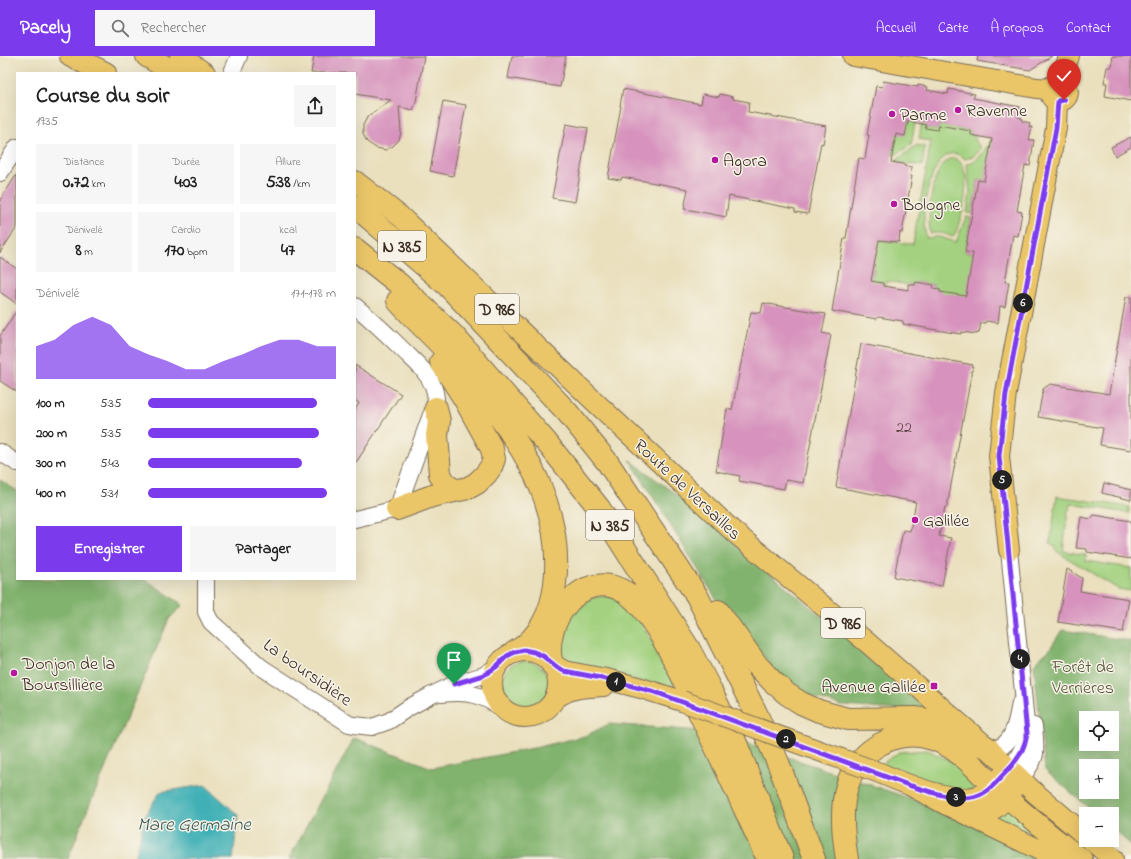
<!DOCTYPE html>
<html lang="fr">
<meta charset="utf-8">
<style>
body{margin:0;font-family:"Indie Flower",sans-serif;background:#f6f6f6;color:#222;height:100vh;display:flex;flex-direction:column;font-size:15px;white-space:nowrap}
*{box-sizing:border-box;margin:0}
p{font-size:13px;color:#767676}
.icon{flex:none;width:22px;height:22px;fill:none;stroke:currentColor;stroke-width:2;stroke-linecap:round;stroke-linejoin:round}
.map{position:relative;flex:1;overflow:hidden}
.sheet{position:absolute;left:16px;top:16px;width:340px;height:508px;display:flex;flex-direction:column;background:#fff;border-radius:0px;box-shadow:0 4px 16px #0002}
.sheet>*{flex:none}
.controls{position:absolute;left:1079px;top:655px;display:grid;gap:8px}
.controls a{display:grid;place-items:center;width:40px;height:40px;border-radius:0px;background:#fff;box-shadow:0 4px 16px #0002;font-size:20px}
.pin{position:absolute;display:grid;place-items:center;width:34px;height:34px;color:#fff;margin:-41px -17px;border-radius:50% 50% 50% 0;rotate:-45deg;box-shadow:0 0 4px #0007}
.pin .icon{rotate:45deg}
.km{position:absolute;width:20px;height:20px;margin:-10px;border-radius:50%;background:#222;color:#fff;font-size:11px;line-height:20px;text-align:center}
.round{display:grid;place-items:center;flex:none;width:42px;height:42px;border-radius:0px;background:#f6f6f6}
.headline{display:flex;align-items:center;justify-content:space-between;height:68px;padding:0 20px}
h1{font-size:22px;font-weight:700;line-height:30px}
.stats{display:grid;grid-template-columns:repeat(3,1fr);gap:6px;height:68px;padding:4px 20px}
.stats div{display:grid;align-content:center;border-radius:0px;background:#f6f6f6;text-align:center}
.stats b{font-size:17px;font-weight:700}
.stats small{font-size:11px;font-weight:400}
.stats p{font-size:11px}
.chart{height:112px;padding:8px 20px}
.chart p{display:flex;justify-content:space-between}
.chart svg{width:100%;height:72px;margin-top:4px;fill:#7c3aed;opacity:.7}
.cta{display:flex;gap:8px;margin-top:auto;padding:8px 20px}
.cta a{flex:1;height:46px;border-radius:0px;background:#7c3aed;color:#fff;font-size:16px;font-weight:700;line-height:46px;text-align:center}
.cta a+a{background:#f6f6f6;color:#222}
ul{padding:0 20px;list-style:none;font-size:13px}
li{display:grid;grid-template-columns:64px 48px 1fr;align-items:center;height:30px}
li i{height:10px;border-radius:5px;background:#7c3aed}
header{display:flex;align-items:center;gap:24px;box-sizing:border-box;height:56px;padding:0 20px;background:#7c3aed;color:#fff}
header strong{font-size:19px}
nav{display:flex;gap:22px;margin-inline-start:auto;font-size:14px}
.search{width:280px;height:36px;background:#f6f6f6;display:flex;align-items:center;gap:10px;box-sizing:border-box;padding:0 14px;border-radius:0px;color:#767676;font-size:15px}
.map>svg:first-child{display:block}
</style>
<header>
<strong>Pacely</strong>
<div class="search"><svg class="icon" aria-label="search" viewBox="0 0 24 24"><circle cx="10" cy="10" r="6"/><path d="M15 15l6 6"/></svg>Rechercher</div>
<nav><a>Accueil</a><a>Carte</a><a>À propos</a><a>Contact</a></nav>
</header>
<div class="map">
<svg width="1131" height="803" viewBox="0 0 1131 803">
<rect width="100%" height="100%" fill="#f7f3e8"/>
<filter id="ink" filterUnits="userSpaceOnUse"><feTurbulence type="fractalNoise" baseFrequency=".025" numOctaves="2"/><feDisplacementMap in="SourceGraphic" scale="8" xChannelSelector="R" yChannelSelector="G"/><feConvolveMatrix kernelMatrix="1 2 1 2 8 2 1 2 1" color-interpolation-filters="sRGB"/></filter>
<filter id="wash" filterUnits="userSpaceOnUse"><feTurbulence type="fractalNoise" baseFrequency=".012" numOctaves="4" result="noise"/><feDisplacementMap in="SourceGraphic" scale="16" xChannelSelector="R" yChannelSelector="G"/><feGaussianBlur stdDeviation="0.9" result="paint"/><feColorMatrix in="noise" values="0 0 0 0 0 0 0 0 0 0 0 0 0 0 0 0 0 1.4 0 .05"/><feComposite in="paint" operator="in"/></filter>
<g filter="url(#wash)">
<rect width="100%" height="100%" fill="#eae0be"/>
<path fill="#a3d17f" stroke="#6f7e4e" d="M926 41 932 42 926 72 938 74 939 69 971 75V79L975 80 976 85 981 93C977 98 971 102 965 103 940 81 926 133 925 150L920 149 931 85 919 83Z
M914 51H918L911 89 895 99H892L897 78 905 79V65L911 66Z
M990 83H992L990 126 978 124 972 158 967 157 970 137 967 108C979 104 986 95 990 83Z
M917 89 925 91 922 110 897 106 898 103Z
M954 102C976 108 962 168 953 181L942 177H930C927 160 932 103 954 102Z
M919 153 924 154V167L926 182 939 181 956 186 966 161 971 162 965 196 977 198 966 241 939 239 940 233 933 232 934 229 916 226 915 229 909 228 908 229 887 225 885 230 883 229V227L877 226 871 228 870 218 873 219 874 212H871L876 200 878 184 913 188Z
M1057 440 1129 451V457L1071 448 1070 453 1068 454 1063 495 1086 499V505L1131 512V535L1118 533 1056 495V491L1050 487Z
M602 540 611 541 623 546 633 554 675 623 671 634 561 605 557 585 572 558 590 542Z
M501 629a24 24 0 1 1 48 0a24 24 0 1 1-48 0Z
M928 694C947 704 963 709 976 728L973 734 965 736 887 713 882 708 899 696Z
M1009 750 1076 803 994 761Z"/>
<path fill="#82b36e" stroke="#5e6e46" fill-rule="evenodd" d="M630 404 686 446 927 650 901 654 842 650 806 639 786 627 722 552Z
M0 424 17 435V523H145L183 549 169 563 84 762 68 803H0Z
M1062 574 1131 585V789L1112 772V758H1096L1045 714 1034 608 1049 594ZM1086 662H1112V688H1086ZM1086 710H1112V736H1086Z
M609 668 714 676 965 761 1045 803H289L354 682 432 712 539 691 585 680Z"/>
<path fill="#3fb0b6" stroke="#3d6d6a" d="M205 729 238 759 233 803H135L145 760 160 736Z"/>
<g id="blocks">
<path fill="#d793bd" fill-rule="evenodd" d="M314 0H424L416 46 413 54 399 51 401 76 399 84 393 90 386 94 376 92 367 86 363 78V69L368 60 391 44 355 38V17H311Z
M512 0H566L560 31 508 22Z
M978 0H1052L1030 14 977 5Z
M1113 0H1131V45L1105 40 1107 27H1104L1107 11H1111Z
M883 25 918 31V29L928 31 927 34 948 38 949 33 975 38 973 42 1020 51 1018 61 1022 62V65L1030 67 1029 71H1032L1029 84H1034L1030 110 1025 109 1017 155 1022 156 1018 180 1013 179 1005 226H1009L1005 251 1000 250 998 267 986 265 985 267H981L979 277H977V278L961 276V278L948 276 903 268V265L878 261 877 263 832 255 844 182H846L859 102 865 103 869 79H867L876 30 882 31ZM908 65 926 69 925 72 938 74 939 69 971 75V79L992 83 984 125 978 124 965 196 973 197 966 240 940 236V233L933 232 934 229 916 226 915 229 908 228V234L883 230V227L871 225 879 184 899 186 900 176 902 177 912 120H910L912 111 904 110V108L891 106 896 78 905 80Z
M623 33 701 48 703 38 719 41 720 38 733 41V43L749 46 748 56 826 70 823 88 821 87 808 158 795 156V153L729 140 726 161 696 155 684 153 688 133 622 121 621 124 608 122 621 50H620Z
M443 45 466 49 453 120 430 115Z
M566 68 588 72 575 146 552 142Z
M1131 81V91L1115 100 1111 91Z
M17 118V171L0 197V144Z
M0 201 17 213V248L0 236Z
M1126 241H1131V394L1100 389 1103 372 1038 361 1043 333 1050 328 1109 338Z
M763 247 826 258 822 277 831 279 803 427 786 424 784 433 739 425 740 420 716 415 727 353 732 354 751 256 761 257Z
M17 254V336L0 325V280Z
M861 288 973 309 947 451H945L939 480 951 482 942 530 894 521 903 474 910 475 916 446 836 431Z
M355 309 401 338 355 408V354L359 347 355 344Z
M1104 427 1131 434V444L1102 437Z
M1094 459 1131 465V503L1087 496V493L1076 492 1081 461 1091 463Z
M1067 513 1082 522 1080 535 1129 543 1123 576 1058 566Z"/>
</g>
</g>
<g filter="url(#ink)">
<use href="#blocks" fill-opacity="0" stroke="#786a56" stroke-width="1"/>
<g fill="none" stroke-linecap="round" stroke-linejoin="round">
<g stroke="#786a56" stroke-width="18">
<path id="minor" d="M232 16 239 0
M0 117 17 91
M355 250C372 264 388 279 403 294 414 305 427 315 433 330 437 340 437 350 431 359L397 453 355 463
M0 396 17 407
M1009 494 1027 677C1025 691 1019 701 1010 712
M206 523V556L211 566 261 611 349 668 354 669 372 671 389 665 408 652 430 640 454 628 484 619 496 611
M441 638C469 635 482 638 504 654
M988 692C1012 697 1017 665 1020 647
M1021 722C1039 700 1036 697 1034 670"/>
</g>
<g stroke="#786a56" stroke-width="22">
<path id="major" d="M180 0 205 17
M853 0 1037 32 1050 33
M1050 36a9 9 0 1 1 18 0a9 9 0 1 1-18 0Z
M1061 27 1069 0
M355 125 401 161 594 345 734 476 869 588 951 660 988 692 1034 736 1086 780
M1009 494 999 400 1006 337 1056 72 1057 45
M492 628a33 33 0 1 1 66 0a33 33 0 1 1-66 0Z
M552 608 564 615 606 623 641 632 682 645
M555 643C569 631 586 631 604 630
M880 717C903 727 953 748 978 740 988 736 996 727 1003 719
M911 730 943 747 1058 803
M993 730 1052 780 1082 803
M964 753C994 761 997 753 1015 730
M1091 784 1113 803"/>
</g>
<g stroke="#786a56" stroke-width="24">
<path id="highway" d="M71 0 105 17
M147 0 175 17
M355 150 448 230 568 357 608 407 697 540 756 657 779 709 814 803
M355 193 399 228 453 279 547 387 599 452 689 593 708 629 733 680 782 803
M398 245C417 266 437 284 455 304 467 318 478 333 489 347 531 401 563 458 555 528 552 555 539 583 515 596
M436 352 439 365 437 379 440 418 445 427 454 435
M397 453 432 440 468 432 477 427 486 418 491 411 494 403 492 393 464 342 441 306
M718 555 757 609 772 625 787 638 801 647 819 655 848 663 916 662 935 665 988 692
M552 608C540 569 581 509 625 536 654 554 684 624 699 656 721 702 743 748 764 795
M847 803C843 780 840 753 847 730 858 693 896 671 933 683 957 691 976 712 993 730"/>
</g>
<use href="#minor" stroke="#fff" stroke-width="16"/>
<use href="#major" stroke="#ebc669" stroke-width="20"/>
<use href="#highway" stroke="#ebc669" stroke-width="22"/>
<g stroke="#786a56" stroke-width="22" stroke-linecap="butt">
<path id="major-bridge" d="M682 645 880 717"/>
</g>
<use href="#major-bridge" stroke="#ebc669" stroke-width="20"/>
</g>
</g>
<g fill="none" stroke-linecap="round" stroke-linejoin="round" filter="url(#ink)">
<g stroke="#fff" stroke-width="8">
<path id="route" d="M454 628 484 619 496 611 507 600 515 596 524 594 534 596 543 600 558 612 564 615 606 623 655 636 911 730C933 736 964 750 985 736 993 731 999 723 1005 717 1016 705 1025 694 1027 677L999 400 1006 338 1056 72 1058 45 1064 44"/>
</g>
<use href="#route" stroke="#7c3aed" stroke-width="5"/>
</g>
<g fill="#b5179e" stroke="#f7f3e8" stroke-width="1.5">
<circle cx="958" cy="54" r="4"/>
<circle cx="892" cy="58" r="4"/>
<circle cx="715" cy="104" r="4"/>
<circle cx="894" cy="148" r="4"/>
<circle cx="915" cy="464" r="4"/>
<circle cx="14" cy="617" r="4"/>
<rect x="930" y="626" width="8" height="8" rx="2"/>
</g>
<g text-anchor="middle" stroke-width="3" stroke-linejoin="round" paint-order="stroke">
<g font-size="16" fill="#624446">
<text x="904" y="376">22</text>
</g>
<g fill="#f7f3e8" stroke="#73665b" stroke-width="1">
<rect x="378" y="175" width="48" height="30" rx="3"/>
<rect x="475" y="238" width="44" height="30" rx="3"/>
<rect x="586" y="454" width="48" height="30" rx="3"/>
<rect x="821" y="552" width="44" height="30" rx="3"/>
</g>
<g font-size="17" font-weight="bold" fill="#3b2a1e">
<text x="402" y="196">N 385</text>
<text x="497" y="259">D 986</text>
<text x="610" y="475">N 385</text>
<text x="843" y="573">D 986</text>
</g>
<g font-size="18" fill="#3b2a1e" stroke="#f7f3e8" text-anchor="start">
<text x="966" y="60">Ravenne</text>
<text x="900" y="64">Parme</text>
<text x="723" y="110">Agora</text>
<text x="902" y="154">Bologne</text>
<text x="923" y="470">Galilée</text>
<text x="22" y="613">Donjon de la<tspan x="22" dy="21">Boursillière</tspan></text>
<text x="926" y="636" text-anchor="end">Avenue Galilée</text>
</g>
<g font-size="18" fill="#3b2a1e" stroke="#f7f3e8">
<text transform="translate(688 433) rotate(43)" y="6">Route de Versailles</text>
<text transform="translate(308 616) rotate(35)" y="6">La boursidière</text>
</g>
<g font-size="18" fill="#555436" stroke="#f7f3e8">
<text x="1083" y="616">Forêt de<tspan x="1083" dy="21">Verrières</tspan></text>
</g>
<g font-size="19" font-style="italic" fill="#3c5953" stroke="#f7f3e8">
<text x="194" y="774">Mare Germaine</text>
</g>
</g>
</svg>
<div class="controls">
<a><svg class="icon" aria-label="locate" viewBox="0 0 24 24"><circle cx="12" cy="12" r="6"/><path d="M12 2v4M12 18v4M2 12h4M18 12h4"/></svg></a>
<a>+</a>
<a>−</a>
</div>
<div class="pin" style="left:454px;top:628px;background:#1e9e55"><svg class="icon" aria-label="arrive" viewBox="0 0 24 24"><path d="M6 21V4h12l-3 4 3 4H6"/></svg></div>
<div class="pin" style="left:1064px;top:44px;background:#d93025"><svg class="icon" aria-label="check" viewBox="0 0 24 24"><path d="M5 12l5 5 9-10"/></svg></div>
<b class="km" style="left:616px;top:626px">1</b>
<b class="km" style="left:786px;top:683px">2</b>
<b class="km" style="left:956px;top:741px">3</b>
<b class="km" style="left:1020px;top:603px">4</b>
<b class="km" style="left:1002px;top:424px">5</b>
<b class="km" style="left:1023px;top:247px">6</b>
<section class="sheet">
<div class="headline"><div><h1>Course du soir</h1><p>19:35</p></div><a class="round"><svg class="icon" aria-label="share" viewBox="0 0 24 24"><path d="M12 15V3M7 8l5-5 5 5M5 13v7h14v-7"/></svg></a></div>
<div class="stats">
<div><p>Distance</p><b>0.72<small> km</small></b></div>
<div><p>Durée</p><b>4:03</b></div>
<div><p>Allure</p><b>5:38<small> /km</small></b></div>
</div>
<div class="stats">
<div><p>Dénivelé</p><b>8<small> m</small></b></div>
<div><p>Cardio</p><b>170<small> bpm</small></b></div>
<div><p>kcal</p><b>47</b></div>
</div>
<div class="chart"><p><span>Dénivelé</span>171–178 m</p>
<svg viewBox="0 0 160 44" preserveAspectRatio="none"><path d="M0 44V24L10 20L20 11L30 6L40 11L50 24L60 29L70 33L80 38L90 38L100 33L110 29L120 24L130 20L140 20L150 24L160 24V44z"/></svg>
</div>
<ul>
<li><b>100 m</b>5:35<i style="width:90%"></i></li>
<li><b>200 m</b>5:35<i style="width:91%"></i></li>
<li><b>300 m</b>5:43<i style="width:82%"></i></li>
<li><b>400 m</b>5:31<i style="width:95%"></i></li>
</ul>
<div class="cta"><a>Enregistrer</a><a>Partager</a></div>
</section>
</div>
